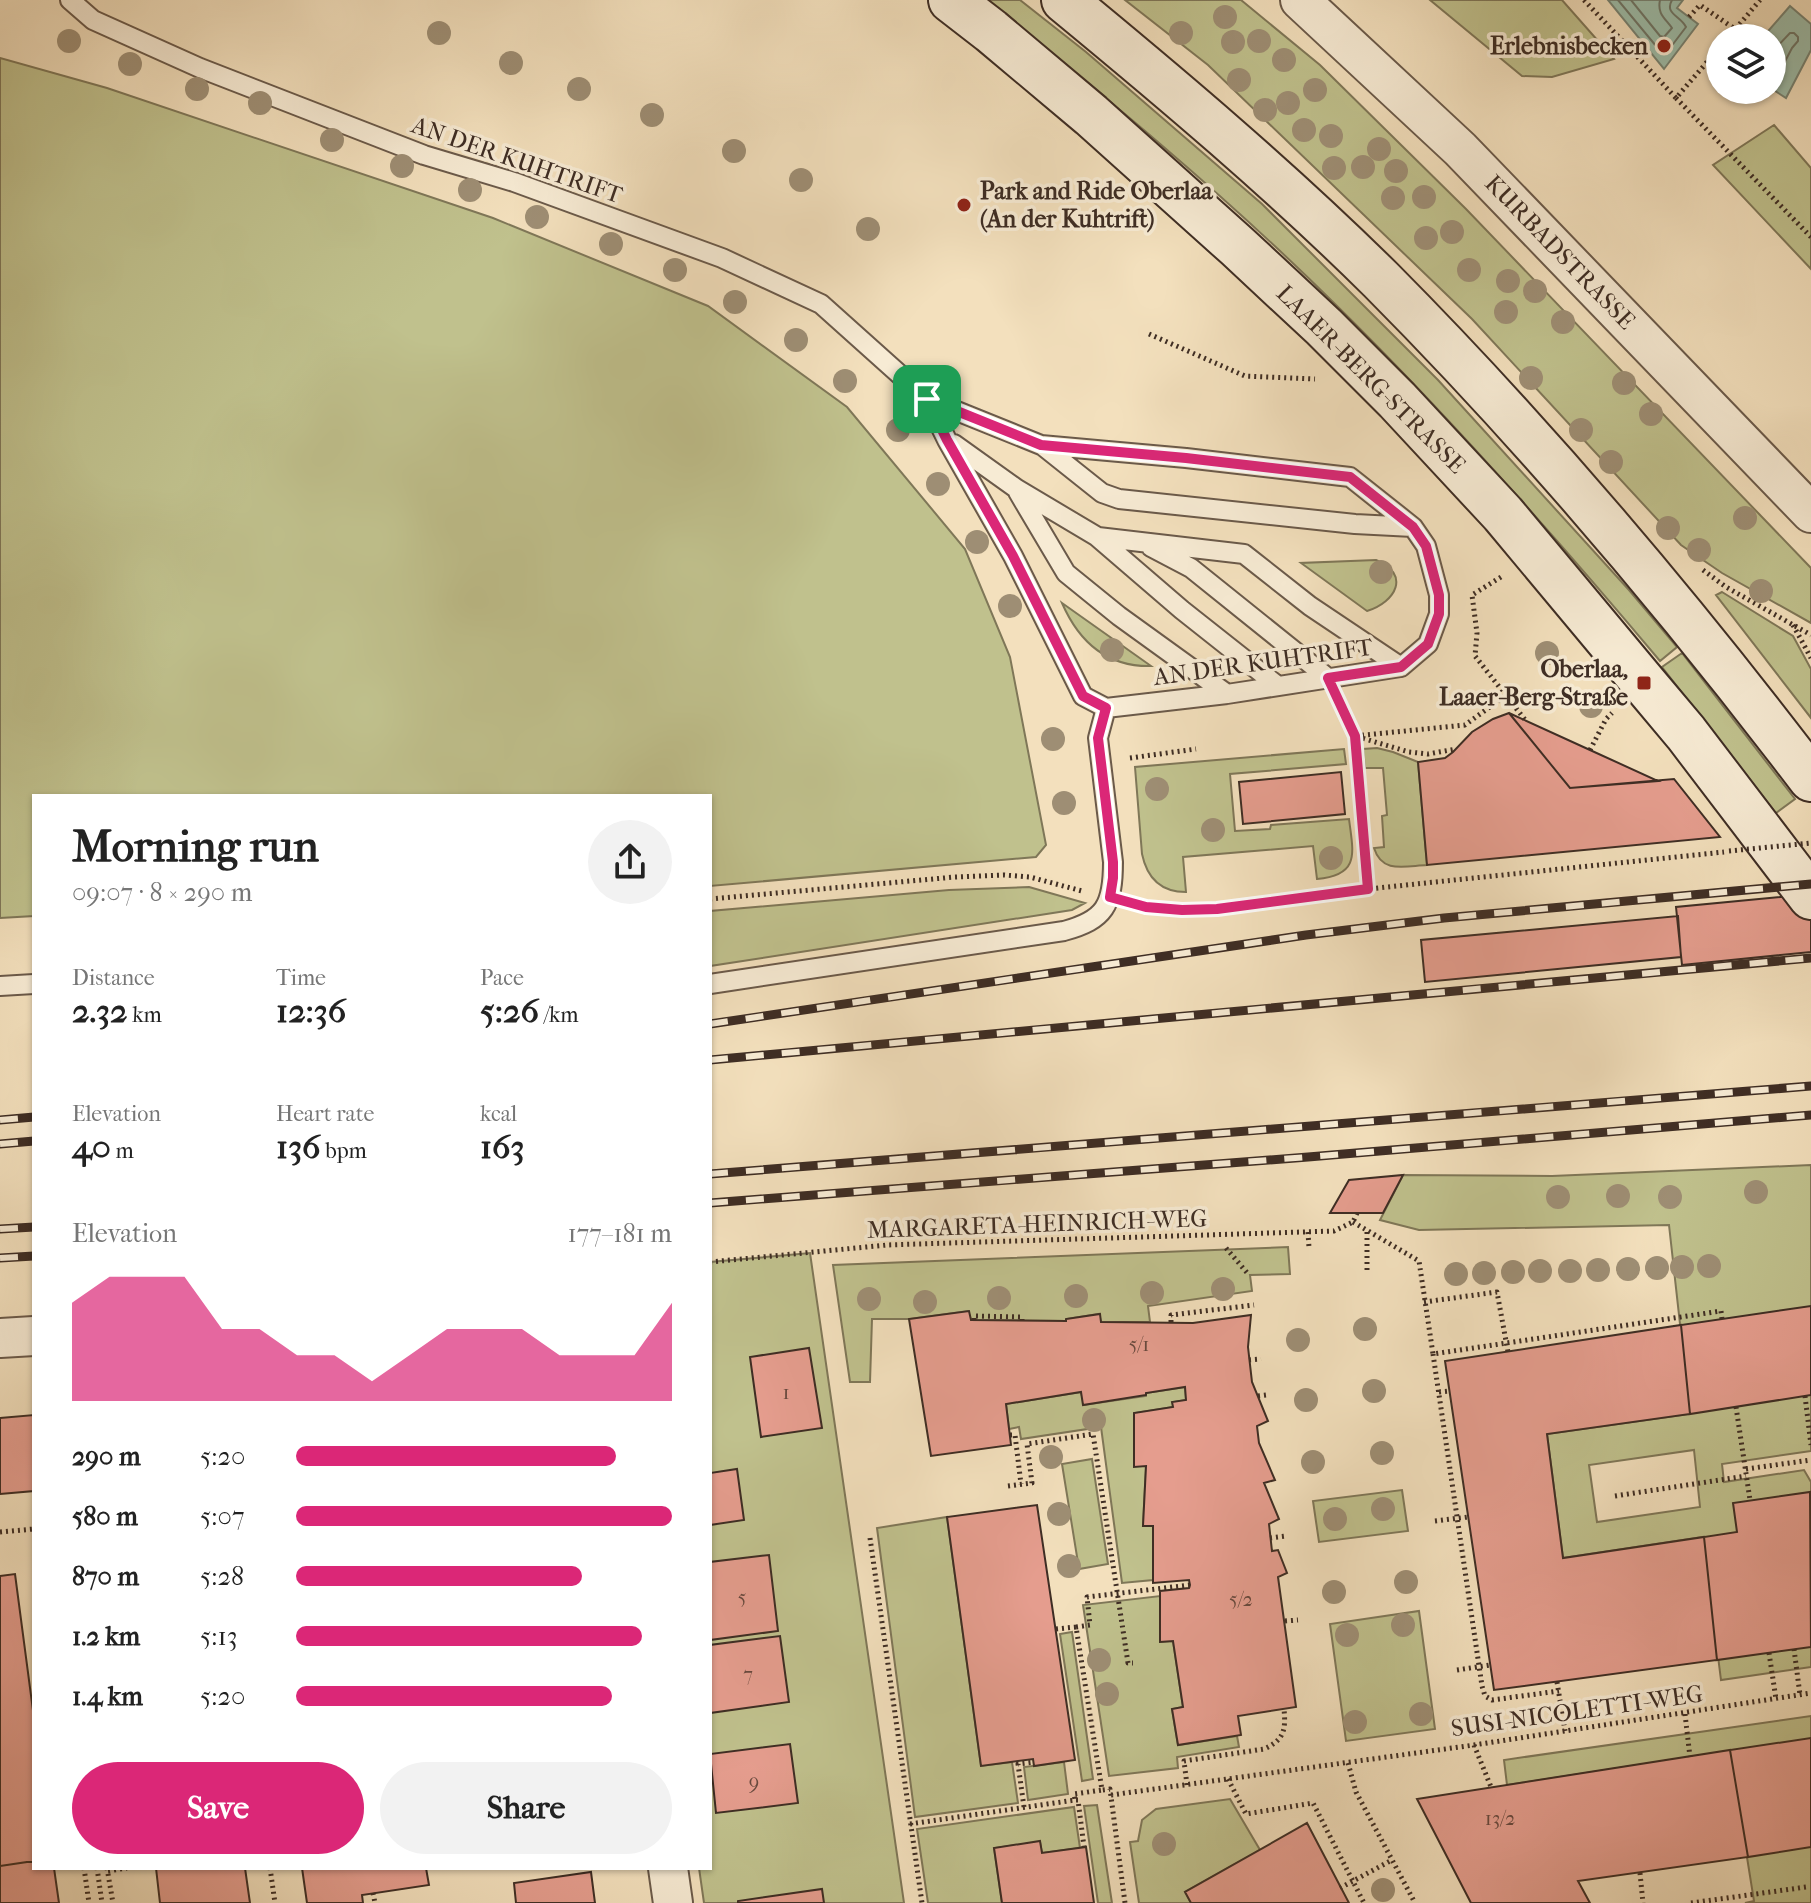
<!DOCTYPE html>
<meta charset="utf-8">
<style>
body{margin:0;font-family:"IM FELL French Canon",serif;background:#f2f2f2;color:#222;height:100vh;display:flex;flex-direction:column;font-size:30px;white-space:nowrap}
*{box-sizing:border-box;margin:0}
p{font-size:26px;color:#767676}
.icon{flex:none;width:44px;height:44px;fill:none;stroke:currentColor;stroke-width:2;stroke-linecap:round;stroke-linejoin:round}
.map{position:relative;flex:1;overflow:hidden}
.side{position:absolute;left:32px;top:794px;width:680px;height:1076px;display:flex;flex-direction:column;background:#fff;border-radius:0px;box-shadow:0 2px 6px #0004}
.side>*{flex:none}
.buttons{position:absolute;left:1706px;top:24px;display:grid;gap:16px}
.buttons a{display:grid;place-items:center;width:80px;height:80px;border-radius:50%;background:#fff;box-shadow:0 2px 6px #0004;font-size:40px}
.pin{position:absolute;display:grid;place-items:center;width:68px;height:68px;color:#fff;margin:-34px;border-radius:16px;box-shadow:0 4px 12px #0006}
.round{display:grid;place-items:center;flex:none;width:84px;height:84px;border-radius:42px;background:#f2f2f2}
.overview{display:flex;align-items:center;justify-content:space-between;height:136px;padding:0 40px}
h1{font-size:44px;font-weight:700;line-height:60px}
.metrics{display:grid;grid-template-columns:repeat(3,1fr);gap:12px;height:136px;padding:8px 40px}
.metrics div{display:grid;align-content:center}
.metrics b{font-size:34px;font-weight:700}
.metrics small{font-size:22px;font-weight:400}
.metrics p{font-size:22px}
.chart{height:224px;padding:16px 40px}
.chart p{display:flex;justify-content:space-between}
.chart svg{width:100%;height:144px;margin-top:8px;fill:#db2777;opacity:.7}
.button{display:flex;gap:16px;margin-top:auto;padding:16px 40px}
.button a{flex:1;height:92px;border-radius:48px;background:#db2777;color:#fff;font-size:32px;font-weight:700;line-height:92px;text-align:center}
.button a+a{background:#f2f2f2;color:#222}
ul{padding:0 40px;list-style:none;font-size:26px}
li{display:grid;grid-template-columns:128px 96px 1fr;align-items:center;height:60px}
li i{height:20px;border-radius:10px;background:#db2777}
.map>svg:first-child{display:block}
</style>
<div class="map">
<svg width="1811" height="1903" viewBox="0 0 1811 1903">
<rect width="100%" height="100%" fill="#f3e0bd"/>
<filter id="stains"><feTurbulence type="fractalNoise" baseFrequency=".0025" numOctaves="4"/><feColorMatrix values="0 0 0 0 .2 0 0 0 0 .09 0 0 0 0 .02 0 0 0 .5 -.17"/></filter>
<radialGradient id="worn" r=".72"><stop offset=".6" stop-color="#630" stop-opacity="0"/><stop offset="1" stop-color="#630" stop-opacity=".3"/></radialGradient>
<path fill="#c0c18d" stroke="#7f7758" stroke-width="2" fill-rule="evenodd" d="M985 0H1020L1086 52 1262 204 1438 380 1629 590 1677 647 1660 661C1556 537 1449 416 1333 302 1224 194 1105 96 985 0Z
M1125 0H1241L1320 65 1466 209 1811 568V623L1722 573 1681 545 1472 319 1208 65Z
M1430 0H1562L1614 59 1552 77 1522 76Z
M0 58 107 88 493 218 708 306 847 407 965 549 1010 657 1046 845 1036 857 710 886V796H34V916L0 918Z
M1774 125 1811 168V269L1713 165Z
M1376 560C1411 574 1396 602 1367 611L1301 563Z
M1722 592 1793 636 1811 669V718L1716 595Z
M1062 603 1151 666C1107 667 1079 642 1062 603Z
M1682 653 1795 799 1776 813 1662 667Z
M1377 748 1393 752 1418 762 1427 865C1405 866 1382 874 1374 848L1384 847 1382 816 1387 815 1383 768H1365L1363 749Z
M1344 749 1346 764 1230 774 1235 831 1270 829 1271 825 1349 819C1353 852 1361 875 1317 879L1313 846 1183 857 1186 892C1161 892 1147 878 1142 854L1135 767Z
M1029 887 1085 903 1072 910 710 966V911L949 890Z
M1811 1165V1451L1722 1464 1724 1482 1804 1470 1811 1482V1667L1721 1680 1703 1537 1563 1558 1547 1434 1690 1414 1669 1225 1419 1230 1380 1220 1403 1175 1552 1176ZM1694 1450 1700 1507 1597 1522 1589 1465Z
M1288 1247 1290 1274 1250 1275 1252 1291 1148 1306 1150 1322H1101L1099 1314 1067 1319 1066 1321 971 1320 968 1311 909 1319H872L870 1382H850L833 1265Z
M810 1253 904 1903H704L699 1868H710V1262Z
M1185 1387 1186 1400 1173 1402V1407L1134 1413V1466H1146L1143 1526H1153V1580L1122 1583 1101 1427 1021 1439 1019 1427 1009 1429 1006 1404 1081 1392 1084 1405 1146 1396V1393Z
M1092 1459 1108 1564 1079 1569 1062 1464Z
M1402 1490 1408 1531 1319 1542 1313 1501Z
M947 1517 981 1766 1012 1762 1018 1803 915 1817 877 1528Z
M1160 1596V1642L1173 1641 1183 1707 1172 1709 1178 1745 1237 1736 1239 1747 1177 1757 1178 1768 1109 1776 1083 1605Z
M1419 1611 1435 1729 1346 1741 1330 1624Z
M1072 1632 1093 1779 1082 1781 1060 1634Z
M1811 1716V1903H1745L1754 1901 1730 1751 1507 1785 1504 1760Z
M1064 1762 1068 1794 1028 1800 1024 1767Z
M1230 1799 1260 1850 1185 1892 1191 1903H1139L1130 1842 1138 1841 1142 1820 1156 1809Z
M1097 1805 1112 1903H1098L1084 1806Z
M1074 1807 1080 1848 1042 1853 1040 1842 994 1848 1002 1903H928L917 1829Z"/>
<path fill="#9dbeab" stroke="#778475" stroke-width="2" d="M1608 0H1683L1677 8 1698 24 1664 69Z
M1790 6 1811 24V50L1786 98 1772 89V38H1762Z"/>
<g fill="none" stroke-linecap="round" stroke-linejoin="round">
<path stroke="#6e7668" stroke-width="2" d="M1618 0 1661 52 1664 54 1667 52 1686 27C1681 16 1664 14 1672 0
M1631 0 1660 36 1664 37 1672 28C1665 18 1657 14 1660 0
M1772 52 1790 33H1794L1798 37V41L1792 48 1780 71 1772 72"/>
</g>
<path fill="#e59d8e" stroke="#3e2d24" stroke-width="2" d="M1509 713 1570 788 1674 779 1720 837 1427 865 1418 762 1445 758 1453 752 1472 732 1493 719Z
M1509 713 1590 750 1658 781 1570 788Z
M1341 772 1345 814 1243 824 1239 782Z
M1811 894V952L1682 965 1676 907Z
M1678 916 1681 957 1425 982 1421 940Z
M1403 1175 1383 1213H1330L1349 1180Z
M1811 1306V1395L1690 1414 1681 1325Z
M969 1311 971 1320 1066 1321V1319L1100 1314 1101 1322 1193 1323 1251 1315 1248 1347 1252 1382 1268 1421 1257 1426 1259 1443 1275 1480 1264 1483 1279 1519 1269 1524 1272 1551 1278 1550 1287 1573 1278 1577 1296 1707 1238 1716 1241 1735 1178 1745 1172 1709 1183 1707 1173 1641 1160 1642V1591L1189 1588 1190 1585 1189 1580 1153 1583V1526H1143L1146 1466 1134 1467V1413L1173 1407 1172 1402 1186 1400 1185 1387 1146 1393V1395L1083 1405 1081 1392 1006 1404 1011 1445 931 1456 909 1319Z
M1681 1325 1690 1414 1547 1434 1563 1558 1704 1537 1717 1660 1494 1690 1445 1361Z
M809 1348 822 1428 761 1437 750 1357Z
M34 1415V1491L0 1494V1418Z
M737 1469 744 1520 710 1525V1473Z
M1810 1492 1811 1647 1717 1660 1704 1537 1737 1532 1733 1503Z
M1037 1505 1075 1760 1034 1766 1033 1759 981 1766 947 1517Z
M769 1555 778 1631 710 1640V1562Z
M15 1574 34 1718V1861L0 1866V1576Z
M780 1636 789 1702 710 1713V1645Z
M1811 1738V1847L1748 1857 1730 1750Z
M790 1744 798 1803 716 1813 710 1754Z
M1730 1750 1748 1857 1578 1881 1590 1903H1471L1417 1799Z
M1307 1823 1349 1903H1191L1185 1892Z
M1040 1841 1042 1853 1086 1847 1094 1903H1002L994 1848Z
M34 1861V1868H54L59 1903H0V1866Z
M156 1868H245L250 1903H160Z
M302 1868H426L429 1885 362 1895 363 1903H307Z
M591 1872 595 1903H516L514 1883Z
M822 1889 824 1903H738V1901Z"/>
<g fill="none" stroke-linecap="round" stroke-linejoin="round">
<g stroke="#6b5a4a" stroke-width="22">
<path id="lane" d="M70 0 93 20 200 68 424 155 514 182 722 258 821 304 927 399 1041 445 1186 458 1350 477 1413 527 1426 546 1439 595V614L1428 644 1401 667 1227 694 1106 708 1083 696 1013 556 947 440 927 399
M954 444 1017 489 1096 536 1182 610 1278 686
M1043 446 1102 493 1119 499 1355 524 1413 527
M1018 492 1066 573 1119 616 1227 694
M1098 537 1244 554 1310 606 1401 667
M1151 547 1191 568 1328 678
M710 984 1064 931C1105 920 1113 905 1113 862L1098 738 1106 708
M0 986 34 984"/>
</g>
<g stroke="#6b5a4a" stroke-width="42">
<path id="street" d="M1300 0 1460 149 1811 513
M0 1338 34 1336
M668 1868 673 1903"/>
</g>
<g stroke="#3e2d24" stroke-width="48">
<path id="secondary" d="M951 0 991 31 1091 115 1237 246 1324 327 1397 400 1503 514 1644 683 1686 733 1811 897
M1064 0C1172 89 1281 181 1381 280 1536 436 1678 604 1811 779"/>
</g>
<path stroke="#3e2d24" stroke-width="5" stroke-dasharray="2 4" stroke-linecap="butt" d="M1584 0 1676 98 1720 47
M1689 17 1700 5 1735 29
M1728 38 1760 0
M1676 98 1811 237
M1149 334 1245 376 1315 379
M1703 570 1726 587 1811 635
M1501 577 1472 595 1477 633 1475 656 1526 721
M1793 625 1811 658
M1341 704 1355 736 1465 725 1505 696
M1590 750 1606 719 1612 713
M1130 758 1196 749
M1368 889 1355 736 1409 752 1428 754 1456 749
M710 899 955 877 1004 875 1030 877 1082 891
M1138 904 1182 910 1217 909 1368 889 1724 852
M1353 1222 1419 1261 1433 1354 1721 1311 1722 1319
M1308 1232 1309 1248
M1367 1232V1272
M1226 1248 1249 1275
M710 1262 887 1245 1334 1231 1353 1222 1357 1213
M1424 1302 1497 1292 1508 1352
M974 1320V1316L1022 1317V1320
M1171 1322V1315L1254 1305
M1433 1354 1482 1686 1485 1696 1492 1700 1559 1691
M1249 1360 1261 1359
M1439 1392 1450 1391
M1258 1396 1266 1395
M1805 1396 1811 1445
M1736 1407 1750 1500
M1010 1435H1015L1021 1484
M1746 1469 1811 1460
M1008 1486 1032 1483 1027 1444 1093 1434 1128 1663H1133
M1615 1496 1746 1476
M1435 1521 1468 1517
M0 1532 34 1529
M870 1538 922 1903
M1270 1538 1286 1536
M1285 1621 1298 1620
M1076 1627 1090 1625 1087 1597 1190 1585
M1056 1629 1076 1627 1102 1790 1110 1789 1125 1903
M1794 1649 1800 1695
M1769 1653 1776 1699
M1457 1670 1490 1665
M1557 1682 1565 1731
M1685 1714 1690 1757
M1474 1745 1491 1787
M1348 1763 1356 1792 1415 1903
M1228 1779 1246 1814 1313 1803 1364 1903
M1187 1785 1184 1761 1264 1749C1284 1740 1286 1730 1284 1709
M1111 1795 1474 1745 1811 1693
M1076 1800H1078L1084 1847
M1024 1807 1018 1764 1034 1762
M910 1824 1075 1800 1074 1794 1102 1790
M84 1868 89 1903
M97 1868 102 1903
M107 1868 113 1903
M270 1868 275 1903
M108 1871 127 1868
M1640 1873 1643 1903
M1340 1888 1392 1860
M373 1893 375 1903
M1691 1903 1806 1887"/>
<use href="#lane" stroke="#f7ebd4" stroke-width="18"/>
<use href="#street" stroke="#f7ebd4" stroke-width="38"/>
<use href="#secondary" stroke="#f7ebd4" stroke-width="44"/>
<g stroke="#3e2d24" stroke-width="9">
<path id="rail" d="M710 1024 1306 935 1444 918 1811 884
M710 1060 1811 958
M0 1120 34 1117
M0 1144 34 1141
M710 1174 1811 1086
M710 1203 1308 1157 1811 1115
M0 1229 34 1227
M0 1258 34 1256"/>
</g>
<use href="#rail" stroke="#f7ebd4" stroke-width="6" stroke-dasharray="18" stroke-linecap="butt"/>
<path stroke="#3e2d24" stroke-width="5" stroke-dasharray="2 4" stroke-linecap="butt" d="M1729 851 1811 843"/>
</g>
<g fill="#9e8e74">
<circle cx="1225" cy="17" r="12"/>
<circle cx="439" cy="33" r="12"/>
<circle cx="1181" cy="33" r="12"/>
<circle cx="69" cy="41" r="12"/>
<circle cx="1259" cy="41" r="12"/>
<circle cx="1233" cy="42" r="12"/>
<circle cx="1284" cy="60" r="12"/>
<circle cx="511" cy="63" r="12"/>
<circle cx="130" cy="64" r="12"/>
<circle cx="1239" cy="80" r="12"/>
<circle cx="197" cy="89" r="12"/>
<circle cx="579" cy="89" r="12"/>
<circle cx="1315" cy="90" r="12"/>
<circle cx="260" cy="103" r="12"/>
<circle cx="1288" cy="103" r="12"/>
<circle cx="1265" cy="110" r="12"/>
<circle cx="652" cy="115" r="12"/>
<circle cx="1304" cy="130" r="12"/>
<circle cx="1331" cy="136" r="12"/>
<circle cx="332" cy="140" r="12"/>
<circle cx="1379" cy="149" r="12"/>
<circle cx="734" cy="151" r="12"/>
<circle cx="402" cy="166" r="12"/>
<circle cx="1363" cy="167" r="12"/>
<circle cx="1334" cy="168" r="12"/>
<circle cx="1396" cy="171" r="12"/>
<circle cx="801" cy="180" r="12"/>
<circle cx="470" cy="190" r="12"/>
<circle cx="1424" cy="197" r="12"/>
<circle cx="1393" cy="198" r="12"/>
<circle cx="537" cy="217" r="12"/>
<circle cx="868" cy="229" r="12"/>
<circle cx="1452" cy="232" r="12"/>
<circle cx="1426" cy="238" r="12"/>
<circle cx="611" cy="244" r="12"/>
<circle cx="675" cy="270" r="12"/>
<circle cx="1469" cy="270" r="12"/>
<circle cx="1508" cy="281" r="12"/>
<circle cx="1535" cy="291" r="12"/>
<circle cx="735" cy="302" r="12"/>
<circle cx="1506" cy="312" r="12"/>
<circle cx="1563" cy="322" r="12"/>
<circle cx="796" cy="340" r="12"/>
<circle cx="1531" cy="378" r="12"/>
<circle cx="845" cy="381" r="12"/>
<circle cx="1624" cy="383" r="12"/>
<circle cx="1651" cy="414" r="12"/>
<circle cx="898" cy="430" r="12"/>
<circle cx="1581" cy="430" r="12"/>
<circle cx="1611" cy="462" r="12"/>
<circle cx="938" cy="484" r="12"/>
<circle cx="1745" cy="518" r="12"/>
<circle cx="1668" cy="528" r="12"/>
<circle cx="977" cy="542" r="12"/>
<circle cx="1699" cy="550" r="12"/>
<circle cx="1381" cy="572" r="12"/>
<circle cx="1761" cy="591" r="12"/>
<circle cx="1010" cy="606" r="12"/>
<circle cx="1112" cy="650" r="12"/>
<circle cx="1547" cy="653" r="12"/>
<circle cx="1591" cy="706" r="12"/>
<circle cx="1053" cy="739" r="12"/>
<circle cx="1157" cy="789" r="12"/>
<circle cx="1064" cy="803" r="12"/>
<circle cx="1213" cy="830" r="12"/>
<circle cx="1331" cy="858" r="12"/>
<circle cx="1756" cy="1192" r="12"/>
<circle cx="1618" cy="1196" r="12"/>
<circle cx="1558" cy="1197" r="12"/>
<circle cx="1670" cy="1197" r="12"/>
<circle cx="1709" cy="1266" r="12"/>
<circle cx="1682" cy="1267" r="12"/>
<circle cx="1657" cy="1268" r="12"/>
<circle cx="1628" cy="1269" r="12"/>
<circle cx="1598" cy="1270" r="12"/>
<circle cx="1540" cy="1271" r="12"/>
<circle cx="1570" cy="1271" r="12"/>
<circle cx="1513" cy="1272" r="12"/>
<circle cx="1484" cy="1273" r="12"/>
<circle cx="1456" cy="1274" r="12"/>
<circle cx="1223" cy="1289" r="12"/>
<circle cx="1152" cy="1293" r="12"/>
<circle cx="1076" cy="1296" r="12"/>
<circle cx="999" cy="1298" r="12"/>
<circle cx="869" cy="1299" r="12"/>
<circle cx="925" cy="1302" r="12"/>
<circle cx="1365" cy="1329" r="12"/>
<circle cx="1298" cy="1340" r="12"/>
<circle cx="1374" cy="1391" r="12"/>
<circle cx="1306" cy="1400" r="12"/>
<circle cx="1094" cy="1420" r="12"/>
<circle cx="1382" cy="1453" r="12"/>
<circle cx="1051" cy="1457" r="12"/>
<circle cx="1313" cy="1462" r="12"/>
<circle cx="1383" cy="1509" r="12"/>
<circle cx="1059" cy="1514" r="12"/>
<circle cx="1335" cy="1519" r="12"/>
<circle cx="1069" cy="1566" r="12"/>
<circle cx="1406" cy="1582" r="12"/>
<circle cx="1334" cy="1592" r="12"/>
<circle cx="1403" cy="1625" r="12"/>
<circle cx="1347" cy="1635" r="12"/>
<circle cx="1099" cy="1660" r="12"/>
<circle cx="1107" cy="1694" r="12"/>
<circle cx="1421" cy="1714" r="12"/>
<circle cx="1355" cy="1722" r="12"/>
<circle cx="1164" cy="1844" r="12"/>
<circle cx="1383" cy="1890" r="12"/>
</g>
<g fill="none" stroke-linecap="round" stroke-linejoin="round">
<g stroke="#fff" stroke-width="16">
<path id="route" d="M927 399 1041 445 1186 458 1350 477 1413 527 1426 546 1439 595V614L1428 644 1401 667 1328 678 1355 736 1368 889 1217 909 1182 910 1146 907 1110 897 1113 878V862L1098 738 1106 708 1083 696 1013 556 947 440Z"/>
</g>
<use href="#route" stroke="#db2777" stroke-width="10"/>
</g>
<g fill="#8f2418" stroke="#f7ebd4" stroke-width="3">
<circle cx="1664" cy="46" r="8"/>
<circle cx="964" cy="205" r="8"/>
<rect x="1636" y="675" width="16" height="16" rx="4"/>
</g>
<g text-anchor="middle" stroke-width="7" stroke-linejoin="round" paint-order="stroke">
<g font-size="20" fill="#68493e">
<text x="1139" y="1351">5/1</text>
<text x="786" y="1399">1</text>
<text x="742" y="1604">5</text>
<text x="1241" y="1606">5/2</text>
<text x="748" y="1681">7</text>
<text x="754" y="1789">9</text>
<text x="1500" y="1825">13/2</text>
</g>
<g font-size="24" font-weight="bold" fill="#3e2d24" stroke="#f7ebd4" text-anchor="end">
<text x="1648" y="54">Erlebnisbecken</text>
<text x="980" y="199" text-anchor="start">Park and Ride Oberlaa<tspan x="980" dy="28">(An der Kuhtrift)</tspan></text>
<text x="1628" y="677">Oberlaa,<tspan x="1628" dy="28">Laaer-Berg-Straße</tspan></text>
</g>
<g font-size="24" fill="#3e2d24" stroke="#f7ebd4">
<text transform="translate(517 160) rotate(19)" y="8">AN DER KUHTRIFT</text>
<text transform="translate(1560 252) rotate(46)" y="8">KURBADSTRASSE</text>
<text transform="translate(1371 379) rotate(45)" y="8">LAAER-BERG-STRASSE</text>
<text transform="translate(1263 662) rotate(-8)" y="8">AN DER KUHTRIFT</text>
<text transform="translate(1037 1224) rotate(-2)" y="8">MARGARETA-HEINRICH-WEG</text>
<text transform="translate(1577 1711) rotate(-8)" y="8">SUSI-NICOLETTI-WEG</text>
</g>
</g>
<rect width="100%" height="100%" filter="url(#stains)"/>
<rect width="100%" height="100%" fill="url(#worn)"/>
</svg>
<div class="buttons">
<a><svg class="icon" aria-label="layers" viewBox="0 0 24 24"><path d="M12 4l9 5-9 5-9-5zM3 14l9 5 9-5"/></svg></a>
</div>
<div class="pin" style="left:927px;top:399px;background:#1e9e55"><svg class="icon" aria-label="arrive" viewBox="0 0 24 24"><path d="M6 21V4h12l-3 4 3 4H6"/></svg></div>
<section class="side">
<div class="overview"><div><h1>Morning run</h1><p>09:07 · 8 × 290 m</p></div><a class="round"><svg class="icon" aria-label="share" viewBox="0 0 24 24"><path d="M12 15V3M7 8l5-5 5 5M5 13v7h14v-7"/></svg></a></div>
<div class="metrics">
<div><p>Distance</p><b>2.32<small> km</small></b></div>
<div><p>Time</p><b>12:36</b></div>
<div><p>Pace</p><b>5:26<small> /km</small></b></div>
</div>
<div class="metrics">
<div><p>Elevation</p><b>40<small> m</small></b></div>
<div><p>Heart rate</p><b>136<small> bpm</small></b></div>
<div><p>kcal</p><b>163</b></div>
</div>
<div class="chart"><p><span>Elevation</span>177–181 m</p>
<svg viewBox="0 0 160 44" preserveAspectRatio="none"><path d="M0 44V14L10 6L20 6L30 6L40 22L50 22L60 30L70 30L80 38L90 30L100 22L110 22L120 22L130 30L140 30L150 30L160 14V44z"/></svg>
</div>
<ul>
<li><b>290 m</b>5:20<i style="width:85%"></i></li>
<li><b>580 m</b>5:07<i style="width:100%"></i></li>
<li><b>870 m</b>5:28<i style="width:76%"></i></li>
<li><b>1.2 km</b>5:13<i style="width:92%"></i></li>
<li><b>1.4 km</b>5:20<i style="width:84%"></i></li>
</ul>
<div class="button"><a>Save</a><a>Share</a></div>
</section>
</div>
